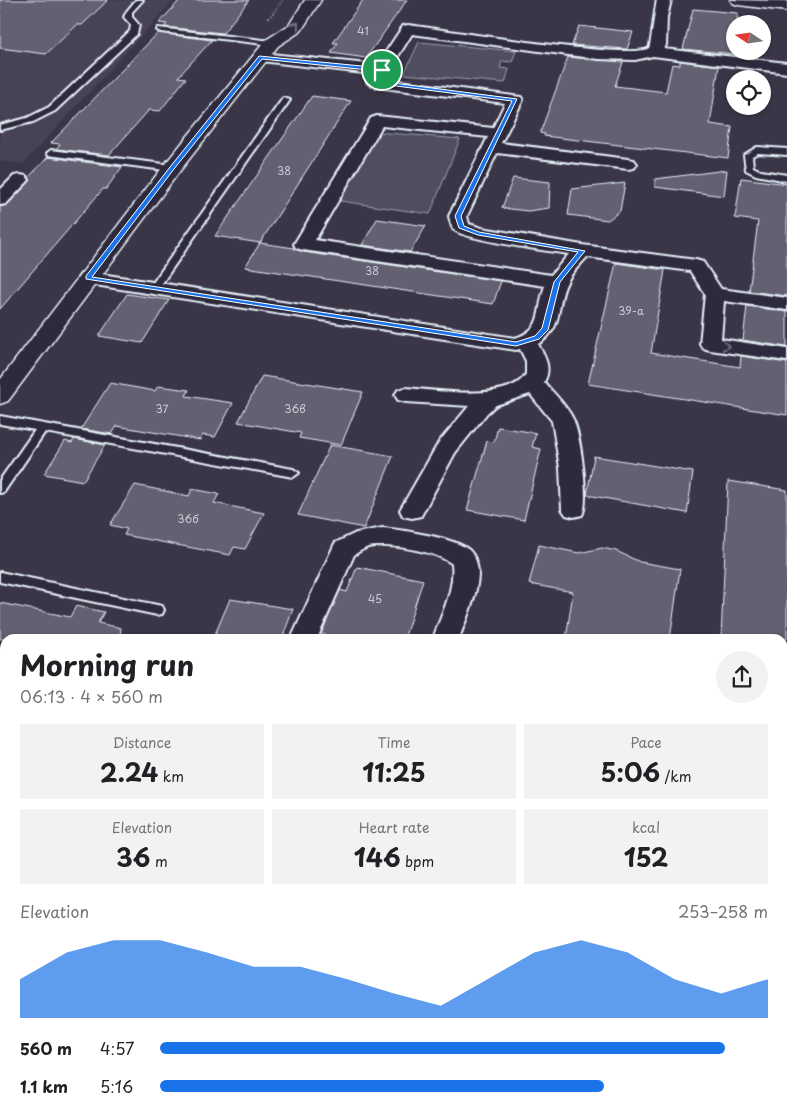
<!DOCTYPE html>
<meta charset="utf-8">
<style>
body{margin:0;font-family:"Playpen Sans",sans-serif;background:#f2f2f2;color:#202124;height:100vh;display:flex;flex-direction:column;font-size:19px;white-space:nowrap}
*{box-sizing:border-box;margin:0}
p{font-size:16px;color:#757577}
.icon{flex:none;width:28px;height:28px;fill:none;stroke:currentColor;stroke-width:2;stroke-linecap:round;stroke-linejoin:round}
.map{position:relative;flex:1;overflow:hidden}
.drawer{position:absolute;left:0px;top:634px;width:788px;height:481px;display:flex;flex-direction:column;background:#fff;border-radius:15px 15px 0 0;box-shadow:0 1px 4px #0004}
.drawer>*{flex:none}
.needle{width:32px;rotate:283deg}
.fabs{position:absolute;left:726px;top:15px;display:grid;gap:10px}
.fabs a{display:grid;place-items:center;width:45px;height:45px;border-radius:50%;background:#fff;box-shadow:0 1px 4px #0004;font-size:25px}
.pin{position:absolute;display:grid;place-items:center;width:42px;height:42px;color:#fff;margin:-21px;border:2px solid #fff;border-radius:50%;box-shadow:0 1px 5px #0007}
.round{display:grid;place-items:center;flex:none;width:52px;height:52px;border-radius:26px;background:#f2f2f2}
.headline{display:flex;align-items:center;justify-content:space-between;height:85px;padding:0 20px}
h1{font-size:28px;font-weight:700;line-height:38px}
.stats{display:grid;grid-template-columns:repeat(3,1fr);gap:8px;height:85px;padding:5px 20px}
.stats div{display:grid;align-content:center;border-radius:0px;background:#f2f2f2;text-align:center}
.stats b{font-size:25px;font-weight:700}
.stats small{font-size:14px;font-weight:400}
.stats p{font-size:14px}
.chart{height:140px;padding:10px 20px}
.chart p{display:flex;justify-content:space-between}
.chart svg{width:100%;height:90px;margin-top:5px;fill:#1a73e8;opacity:.7}
ul{padding:0 20px;list-style:none;font-size:16px}
li{display:grid;grid-template-columns:80px 60px 1fr;align-items:center;height:38px}
li i{height:12px;border-radius:6px;background:#1a73e8}
.map>svg:first-child{display:block}
</style>
<div class="map">
<svg width="787" height="1114" viewBox="0 0 787 1114">
<rect width="100%" height="100%" fill="#3a3648"/>
<filter id="ink" filterUnits="userSpaceOnUse"><feTurbulence type="fractalNoise" baseFrequency=".02" numOctaves="2"/><feDisplacementMap in="SourceGraphic" scale="10" xChannelSelector="R" yChannelSelector="G"/><feConvolveMatrix kernelMatrix="1 2 1 2 8 2 1 2 1" color-interpolation-filters="sRGB"/></filter>
<g filter="url(#ink)">
<path fill="#464354" d="M0 0H174L23 164 0 161Z"/>
<path fill="#504e5f" stroke="#9ca0ac" d="M419 42 516 51 512 62 502 61 500 68 509 69 505 83 404 74Z
M376 132 460 139 430 214 340 201Z"/>
<path fill="#636171" stroke="#e8f1f8" d="M0 0H108L82 25H77L46 54 0 48Z
M180 0H249L223 33 164 27 167 24 159 23Z
M363 0H407L366 58 331 53 338 43H333Z
M693 9 738 13 737 24H735V54L683 49Z
M579 26 633 32 627 49 572 45Z
M158 33 212 40 178 77 186 78 160 111 149 110 109 155 56 149 60 144 51 143Z
M568 57 623 62 615 86 666 92 672 64 680 65V61L719 66 710 124 732 127 728 158 544 136 545 134 540 133Z
M312 96 351 101 260 243 215 236Z
M48 157 122 167 106 189H103L0 309V207L7 205 30 181 29 177Z
M727 170 724 196 655 187V179Z
M513 178 550 182 549 208 528 211 502 208Z
M741 178 787 184V296L749 291 758 221 735 218Z
M625 183 620 211 608 220 568 215 572 189Z
M377 219 426 226 410 252 362 245Z
M260 243 294 248 303 252 501 281 493 304 245 267Z
M616 263 665 270 651 353 740 367 741 356 787 363V415L588 384Z
M127 294 169 300 142 343 99 336Z
M747 306 787 312V347L743 340Z
M262 376 363 392 341 445 299 438 301 433 238 422Z
M110 383 155 391 158 386 189 390 186 396 233 403 215 437 203 435 200 440 117 426 112 434 81 429Z
M498 427 536 433 532 447 541 449 524 520 467 510 487 441 494 442Z
M74 439 105 445 83 481 44 474 65 441 72 443Z
M330 445 393 456 364 528 298 515Z
M594 456 693 472 687 513 587 495Z
M728 481 787 490V639H721Z
M135 485 189 496 192 489 219 494 214 503 264 513 245 549 234 547 230 555 124 535 127 529 110 525Z
M539 545 579 553 602 548 616 551 640 562 680 569 670 639H566L573 592 529 584Z
M357 567 423 580 404 639H343L321 634 340 590 347 592Z
M230 599 293 609 282 639H213Z
M0 603 70 617 76 606 104 612 98 623 121 628 120 639H0Z"/>
<g fill="none" stroke-linecap="round" stroke-linejoin="round">
<g stroke="#e8f1f8" stroke-width="4">
<path id="service" d="M136 0H143L132 12V17L139 25 137 34 55 111 33 122 0 130V125L27 118 49 107 130 31 131 25 124 17 127 11Z
M158 28 272 41 276 43 272 45 161 32 157 30Z
M283 98 290 100 158 289H152L150 287Z
M757 147 787 149V155L758 153 752 156 753 167 761 171 787 175V181L756 175 746 170 744 155Z
M51 150 172 165 176 168 172 171 48 155 47 153Z
M0 416 293 469 299 473 293 477 45 432 4 492 0 493V480L35 430 0 424Z
M0 572 157 605 162 606 164 610 162 614 157 615 0 582Z
M406 1110H424L425 1114H407Z"/>
</g>
<g stroke="#e8f1f8" stroke-width="4">
<path id="minor" d="M657 0H671L667 17 666 45 664 49 787 63V73L653 56 635 60 598 59 412 34 384 79 521 97 523 100 501 143 628 159 634 160 637 164 634 168 628 169 497 153 467 216 469 224 482 228 582 245 696 260 703 262 721 289 787 298V310L724 301 721 339 787 349V361L710 350 703 348 700 344 705 294 690 271 587 257C580 265 571 273 567 282 555 305 565 328 538 344 545 357 552 368 544 382 553 393 567 406 573 419 580 433 590 502 582 515L574 517 566 515 562 509 560 468 552 421 530 394 496 405 487 413 455 453 421 516 412 518 403 516 400 510 439 442 469 406 406 402 398 400 395 395 398 390 406 388C435 390 509 403 526 374V361L520 349 516 350 88 284 81 282 78 278 81 274 88 272 515 338C545 329 536 309 545 286L303 250 296 248 294 244 371 118 377 116 493 128 505 103 375 87 370 85 367 82 372 74 261 61 256 60 254 57 256 54 261 53 377 65 403 26 408 25C441 29 631 61 649 48 651 46 655 8 657 0ZM382 126 488 137 449 216C450 220 451 227 454 230 466 240 548 251 569 254L551 275 315 240Z
M20 175 26 176 29 180 6 204 0 205V190L14 176Z
M383 528C402 530 456 538 469 550 476 557 478 566 478 575 477 597 466 618 459 639H433C441 615 455 590 452 564 437 551 387 543 368 547 363 549 358 552 354 555L317 639H291L335 543 356 533Z
M0 697 5 698V722L0 721Z
M782 874 787 875V905L782 904Z
M0 958 5 960V992L0 990Z
M782 1093 787 1094V1114H763V1110H782Z
M47 1110H92L94 1114H49Z"/>
</g>
<g stroke="#e8f1f8" stroke-width="3">
<path id="secondary" d="M305 0H321L301 31 278 46 179 172 8 401 0 404V380L165 164 266 40 289 25Z"/>
</g>
<g stroke="#e8f1f8" stroke-width="3">
<path id="primary" d="M730 0 787 1V11L738 5 733 3Z"/>
</g>
<path stroke="#e8f1f8" stroke-width="2" stroke-dasharray="0.5 2.5" stroke-linecap="butt" d="M269 18 283 0"/>
<use href="#service" fill="#2f2a3d" fill-rule="evenodd"/>
<use href="#minor" fill="#2f2a3d" fill-rule="evenodd"/>
<use href="#secondary" fill="#2f2a3d" fill-rule="evenodd"/>
<use href="#primary" fill="#2f2a3d" fill-rule="evenodd"/>
</g>
<defs><path id="oneway-chevron" d="M-2-3.5L2.5 0L-2 3.5" fill="none" stroke-width="1.6" stroke-linecap="round" stroke-linejoin="round" transform="scale(1.25)"/></defs>
<g stroke="#70707e">
<use href="#oneway-chevron" transform="translate(296 25) rotate(-49)"/>
<use href="#oneway-chevron" transform="translate(726 346) rotate(8)"/>
</g>
</g>
<path fill="#1a73e8" stroke="#fff" fill-rule="evenodd" d="M259 56 382 68 384 70 378 81 517 99 461 216 464 226 479 232 585 251 560 282 548 330 539 339 516 346 86 279V276L170 167ZM262 59 378 71 373 83 512 101 455 216 459 228 478 235 578 252 554 282 542 328 535 336 516 342 92 277 174 169Z"/>
<g text-anchor="middle" stroke-width="4" stroke-linejoin="round" paint-order="stroke">
<g font-size="11" fill="#c7cdd6">
<text x="363" y="35">41</text>
<text x="284" y="175">38</text>
<text x="372" y="275">38</text>
<text x="631" y="315">39-а</text>
<text x="162" y="413">37</text>
<text x="295" y="413">36в</text>
<text x="188" y="523">36б</text>
<text x="375" y="603">45</text>
</g>
</g>
</svg>
<div class="fabs">
<a><svg class="needle" viewBox="-14 -14 28 28"><path d="M0-13l5 13h-10z" fill="#e53935"/><path d="M0 13l5-13h-10z" fill="#757577"/></svg></a>
<a><svg class="icon" aria-label="locate" viewBox="0 0 24 24"><circle cx="12" cy="12" r="6"/><path d="M12 2v4M12 18v4M2 12h4M18 12h4"/></svg></a>
</div>
<div class="pin" style="left:382px;top:70px;background:#1e9e55"><svg class="icon" aria-label="arrive" viewBox="0 0 24 24"><path d="M6 21V4h12l-3 4 3 4H6"/></svg></div>
<section class="drawer">
<div class="headline"><div><h1>Morning run</h1><p>06:13 · 4 × 560 m</p></div><a class="round"><svg class="icon" aria-label="share" viewBox="0 0 24 24"><path d="M12 15V3M7 8l5-5 5 5M5 13v7h14v-7"/></svg></a></div>
<div class="stats">
<div><p>Distance</p><b>2.24<small> km</small></b></div>
<div><p>Time</p><b>11:25</b></div>
<div><p>Pace</p><b>5:06<small> /km</small></b></div>
</div>
<div class="stats">
<div><p>Elevation</p><b>36<small> m</small></b></div>
<div><p>Heart rate</p><b>146<small> bpm</small></b></div>
<div><p>kcal</p><b>152</b></div>
</div>
<div class="chart"><p><span>Elevation</span>253–258 m</p>
<svg viewBox="0 0 160 44" preserveAspectRatio="none"><path d="M0 44V25L10 12L20 6L30 6L40 12L50 19L60 19L70 25L80 32L90 38L100 25L110 12L120 6L130 12L140 25L150 32L160 25V44z"/></svg>
</div>
<ul>
<li><b>560 m</b>4:57<i style="width:93%"></i></li>
<li><b>1.1 km</b>5:16<i style="width:73%"></i></li>
</ul>
</section>
</div>
